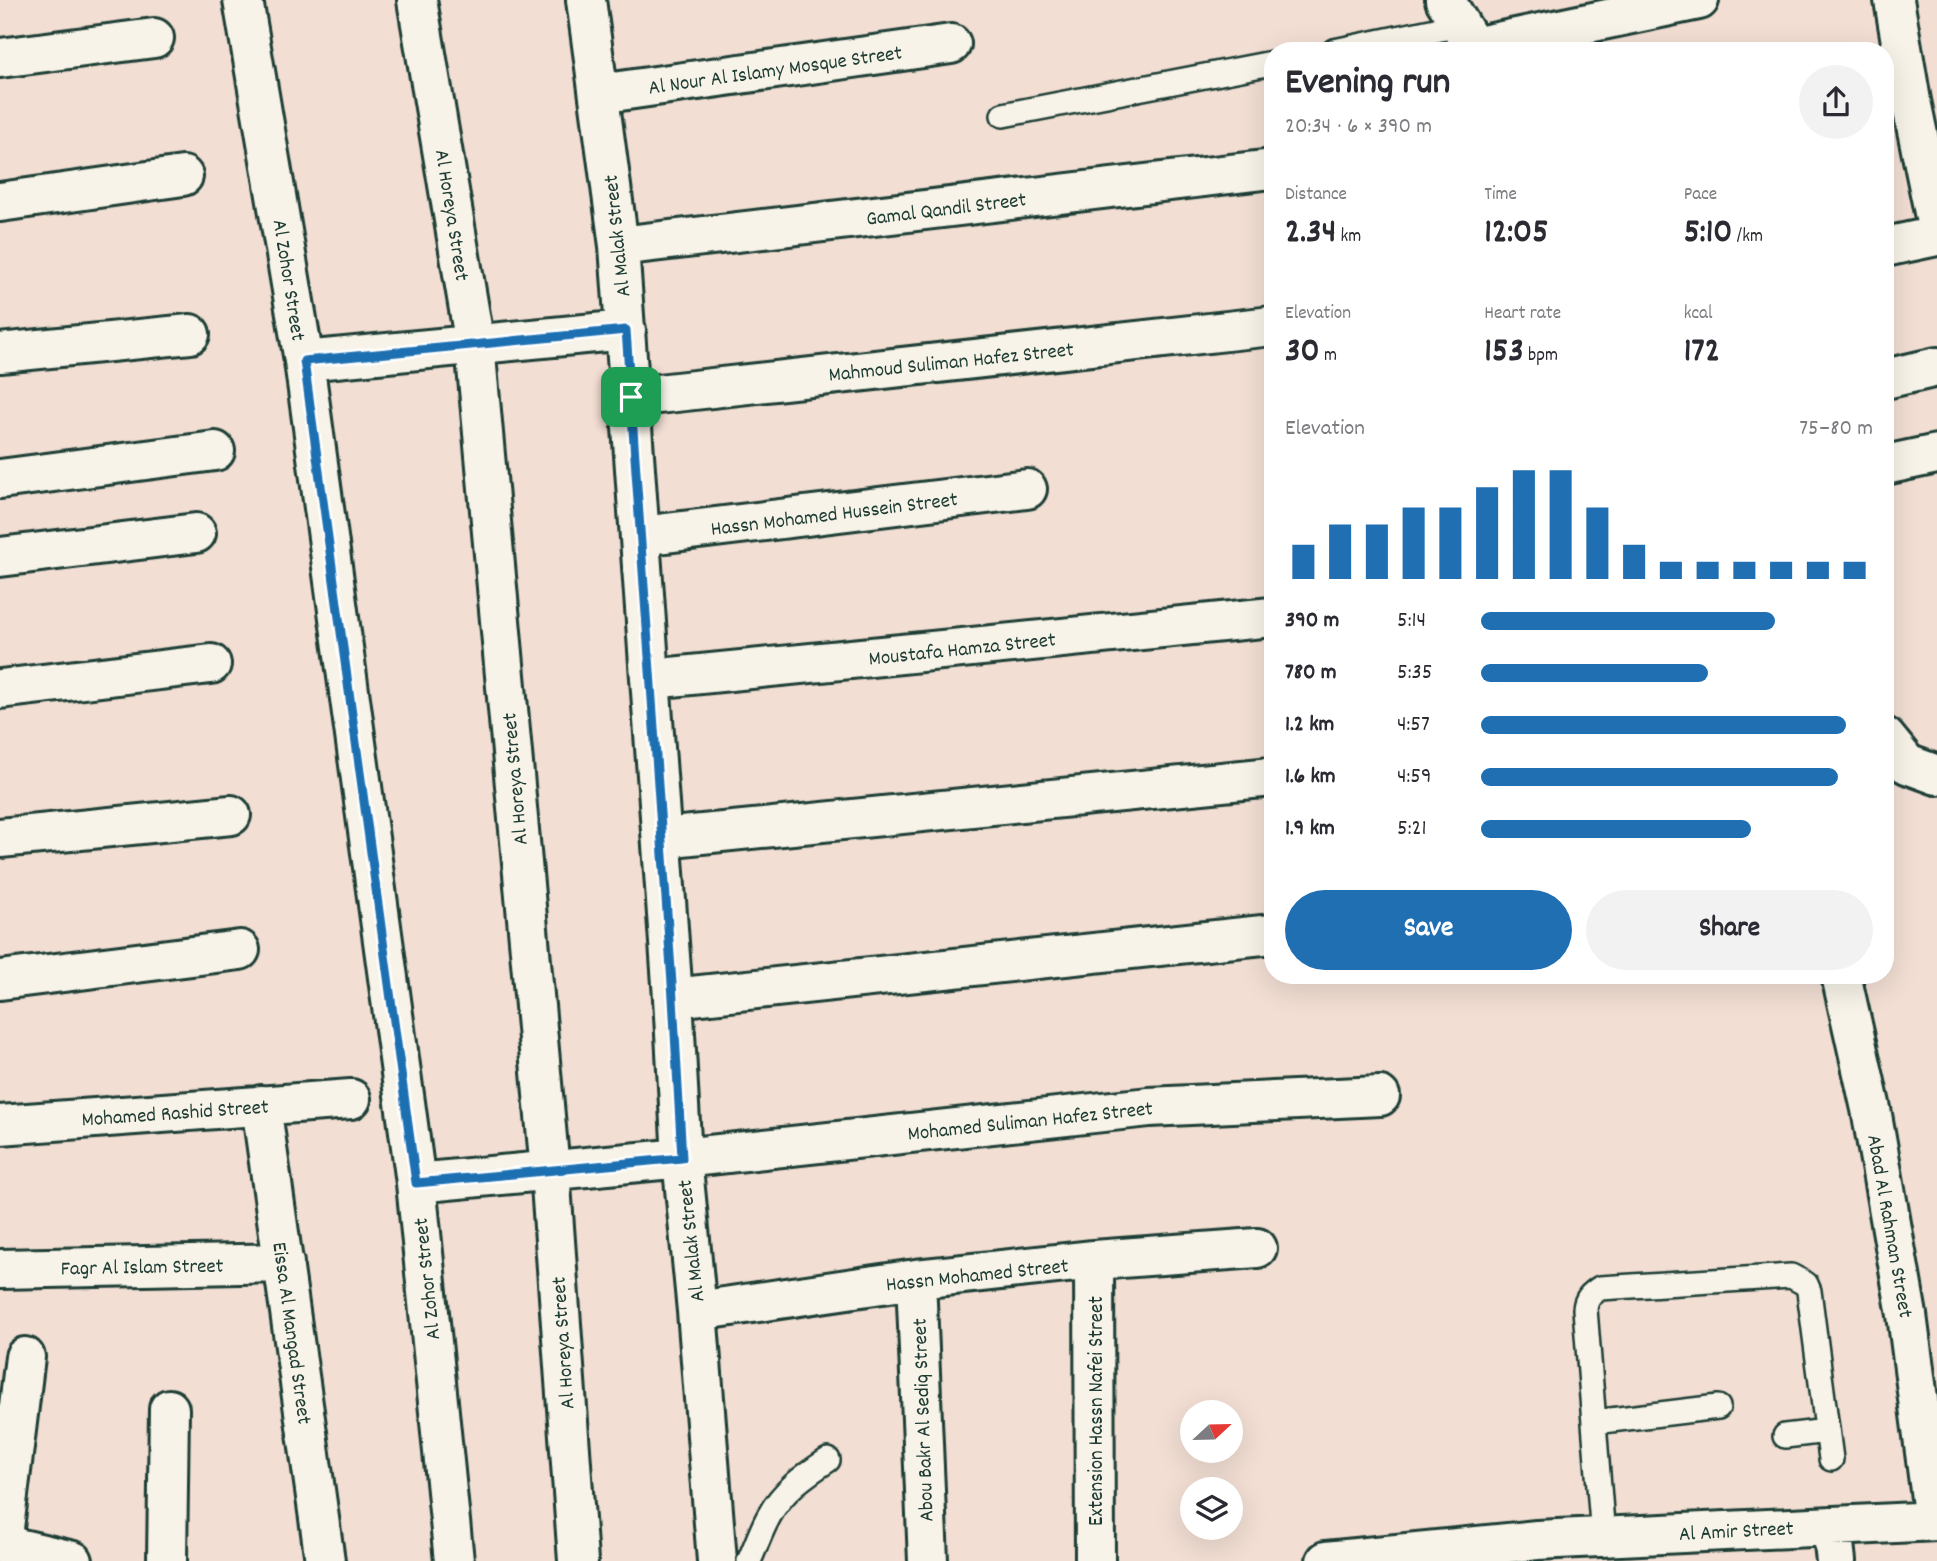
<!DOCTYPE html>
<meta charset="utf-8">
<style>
body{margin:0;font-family:Dekko,sans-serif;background:#f2f2f3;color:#2b2b33;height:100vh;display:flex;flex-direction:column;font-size:26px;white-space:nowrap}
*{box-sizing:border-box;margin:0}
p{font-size:23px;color:#7c7c81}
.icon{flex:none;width:38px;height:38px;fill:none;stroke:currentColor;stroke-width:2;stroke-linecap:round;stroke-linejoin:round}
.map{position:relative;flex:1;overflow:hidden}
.panel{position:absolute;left:1264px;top:42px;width:630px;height:942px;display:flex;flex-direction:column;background:#fff;border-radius:28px;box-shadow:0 7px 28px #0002}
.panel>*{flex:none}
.needle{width:46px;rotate:68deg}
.buttons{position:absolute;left:1180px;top:1400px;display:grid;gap:14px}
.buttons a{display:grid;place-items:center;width:63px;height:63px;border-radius:50%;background:#fff;box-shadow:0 7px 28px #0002;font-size:35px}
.pin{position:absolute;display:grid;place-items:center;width:60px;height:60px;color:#fff;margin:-30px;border-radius:14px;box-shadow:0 4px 10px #0006}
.round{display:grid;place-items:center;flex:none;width:74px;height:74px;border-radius:37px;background:#f2f2f3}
.headline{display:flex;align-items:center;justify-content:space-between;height:119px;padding:0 21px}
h1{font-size:38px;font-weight:700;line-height:52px}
.metrics{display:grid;grid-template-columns:repeat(3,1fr);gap:10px;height:119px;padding:7px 21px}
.metrics div{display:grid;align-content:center}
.metrics b{font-size:35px;font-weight:700}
.metrics small{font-size:19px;font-weight:400}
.metrics p{font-size:19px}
.chart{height:196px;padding:14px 21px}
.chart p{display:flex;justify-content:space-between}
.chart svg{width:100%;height:126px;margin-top:7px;stroke:#1f6fb2;stroke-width:6}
.cta{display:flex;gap:14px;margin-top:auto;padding:14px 21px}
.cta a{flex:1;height:80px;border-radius:42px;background:#1f6fb2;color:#fff;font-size:28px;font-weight:700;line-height:80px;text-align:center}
.cta a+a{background:#f2f2f3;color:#2b2b33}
ul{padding:0 21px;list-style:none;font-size:23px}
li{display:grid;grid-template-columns:112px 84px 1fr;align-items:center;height:52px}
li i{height:18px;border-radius:9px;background:#1f6fb2}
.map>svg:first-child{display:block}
</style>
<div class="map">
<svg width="1937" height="1561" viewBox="0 0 1937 1561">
<rect width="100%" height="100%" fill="#f2ded3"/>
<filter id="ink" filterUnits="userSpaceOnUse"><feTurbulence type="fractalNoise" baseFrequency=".0143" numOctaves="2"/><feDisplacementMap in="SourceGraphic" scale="14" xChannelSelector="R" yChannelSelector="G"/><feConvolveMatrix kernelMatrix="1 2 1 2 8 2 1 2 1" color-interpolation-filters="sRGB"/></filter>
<g filter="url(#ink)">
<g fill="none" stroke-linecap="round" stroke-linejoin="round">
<g stroke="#1f3d34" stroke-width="28">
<path id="service" d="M1334 51 1460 25
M1003 115 1272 63
M1594 1422 1718 1407
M1785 1436 1827 1431
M1603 1537 1585 1309C1586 1298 1591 1294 1600 1288L1791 1276 1806 1284 1809 1291 1831 1459
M749 1561C756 1546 761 1530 769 1516 782 1491 805 1475 828 1460"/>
</g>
<g stroke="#1f3d34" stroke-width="44">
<path id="minor" d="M243 0 304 361 416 1183 454 1561
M417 0 475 345 550 1171 578 1561
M586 0 619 246 673 998 682 1158 697 1311 717 1561
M1445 0 1476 51
M1894 0 1911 101 1937 227
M1473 47 1699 0
M0 58 154 38
M599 94 951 44
M0 202 183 176
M619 246 1272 169
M1885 247 1937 236
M0 353 190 334
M304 361 626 330
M1885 379 1937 367
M631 397 1272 326
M1885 465 1937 454
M0 479 215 451
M641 536 1027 489
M0 557 196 533
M651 679 1272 617
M0 689 211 664
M1885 737 1907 764 1937 775
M0 838 231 815
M662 838 1272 777
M1841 975 1871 1109 1907 1315 1934 1521
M0 980 240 950
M673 998 1272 934
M261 1105 325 1561
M0 1125 351 1099
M416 1183 682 1158 1149 1107 1380 1096
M1094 1260 1095 1561
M0 1269 284 1263
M916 1279 928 1561
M697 1311 916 1279 1094 1260 1257 1248
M1832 1526 1836 1561
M0 1544 73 1561
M2 1544 25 1357
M167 1561 169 1409
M1326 1561 1537 1540 1937 1521"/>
</g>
<use href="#service" stroke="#f7f3e8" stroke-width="23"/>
<use href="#minor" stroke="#f7f3e8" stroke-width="38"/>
</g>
</g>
<g fill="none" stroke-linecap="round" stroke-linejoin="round" filter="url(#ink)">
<g stroke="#fff" stroke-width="14">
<path id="route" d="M626 330 673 998 682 1158 416 1183 304 361Z"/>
</g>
<use href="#route" stroke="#1f6fb2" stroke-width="9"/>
</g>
<g text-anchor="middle" stroke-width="5" stroke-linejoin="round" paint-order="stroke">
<g font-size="21" fill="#1f3d34" stroke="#f7f3e8">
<text transform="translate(775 69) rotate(-8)" y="7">Al Nour Al Islamy Mosque Street</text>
<text transform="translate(946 208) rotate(-7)" y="7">Gamal Qandil Street</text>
<text transform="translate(453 215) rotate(81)" y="7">Al Horeya Street</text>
<text transform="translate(616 236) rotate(-96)" y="7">Al Malak Street</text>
<text transform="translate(290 280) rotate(81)" y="7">Al Zohor Street</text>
<text transform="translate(951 361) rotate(-6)" y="7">Mahmoud Suliman Hafez Street</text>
<text transform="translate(834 513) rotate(-7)" y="7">Hassn Mohamed Hussein Street</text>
<text transform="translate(962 648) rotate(-6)" y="7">Moustafa Hamza Street</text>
<text transform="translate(514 779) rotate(-95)" y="7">Al Horeya Street</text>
<text transform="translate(175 1112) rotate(-4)" y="7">Mohamed Rashid Street</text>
<text transform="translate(1030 1120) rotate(-6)" y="7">Mohamed Suliman Hafez Street</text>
<text transform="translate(1891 1226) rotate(80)" y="7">Abad Al Rahman Street</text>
<text transform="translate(690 1241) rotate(-96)" y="7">Al Malak Street</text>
<text transform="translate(142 1266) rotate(-1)" y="7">Fagr Al Islam Street</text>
<text transform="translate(977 1274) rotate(-6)" y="7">Hassn Mohamed Street</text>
<text transform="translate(426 1279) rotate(-96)" y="7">Al Zohor Street</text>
<text transform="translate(293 1333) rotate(82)" y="7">Eissa Al Mangad Street</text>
<text transform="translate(562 1343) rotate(-94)" y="7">Al Horeya Street</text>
<text transform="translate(1095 1411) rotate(-90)" y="7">Extension Hassn Nafei Street</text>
<text transform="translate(922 1420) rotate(-92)" y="7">Abou Bakr Al Sediq Street</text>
<text transform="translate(1736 1530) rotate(-3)" y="7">Al Amir Street</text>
</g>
</g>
</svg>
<div class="buttons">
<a><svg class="needle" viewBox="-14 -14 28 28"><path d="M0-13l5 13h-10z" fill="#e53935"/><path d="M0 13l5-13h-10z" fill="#7c7c81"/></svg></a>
<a><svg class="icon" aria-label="layers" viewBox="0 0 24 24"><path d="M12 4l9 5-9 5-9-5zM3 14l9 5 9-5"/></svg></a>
</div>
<div class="pin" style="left:631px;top:397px;background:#1e9e55"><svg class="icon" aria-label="arrive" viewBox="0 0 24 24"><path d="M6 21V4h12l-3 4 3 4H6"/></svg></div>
<section class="panel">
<div class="headline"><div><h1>Evening run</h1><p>20:34 · 6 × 390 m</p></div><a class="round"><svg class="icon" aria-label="share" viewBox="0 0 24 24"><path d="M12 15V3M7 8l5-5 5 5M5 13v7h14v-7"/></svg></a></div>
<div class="metrics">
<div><p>Distance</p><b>2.34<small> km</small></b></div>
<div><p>Time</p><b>12:05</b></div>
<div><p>Pace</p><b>5:10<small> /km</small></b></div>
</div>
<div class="metrics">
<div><p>Elevation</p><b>30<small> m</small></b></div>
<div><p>Heart rate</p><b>153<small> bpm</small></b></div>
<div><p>kcal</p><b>172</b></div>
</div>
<div class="chart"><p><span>Elevation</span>75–80 m</p>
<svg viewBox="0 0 160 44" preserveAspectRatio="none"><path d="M5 44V32M15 44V25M25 44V25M35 44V19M45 44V19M55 44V12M65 44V6M75 44V6M85 44V19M95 44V32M105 44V38M115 44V38M125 44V38M135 44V38M145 44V38M155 44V38"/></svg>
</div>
<ul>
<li><b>390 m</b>5:14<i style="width:75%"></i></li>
<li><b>780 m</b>5:35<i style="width:58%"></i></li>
<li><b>1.2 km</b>4:57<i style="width:93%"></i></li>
<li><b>1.6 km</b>4:59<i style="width:91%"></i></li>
<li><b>1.9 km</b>5:21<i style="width:69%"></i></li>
</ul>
<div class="cta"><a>Save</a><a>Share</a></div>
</section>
</div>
